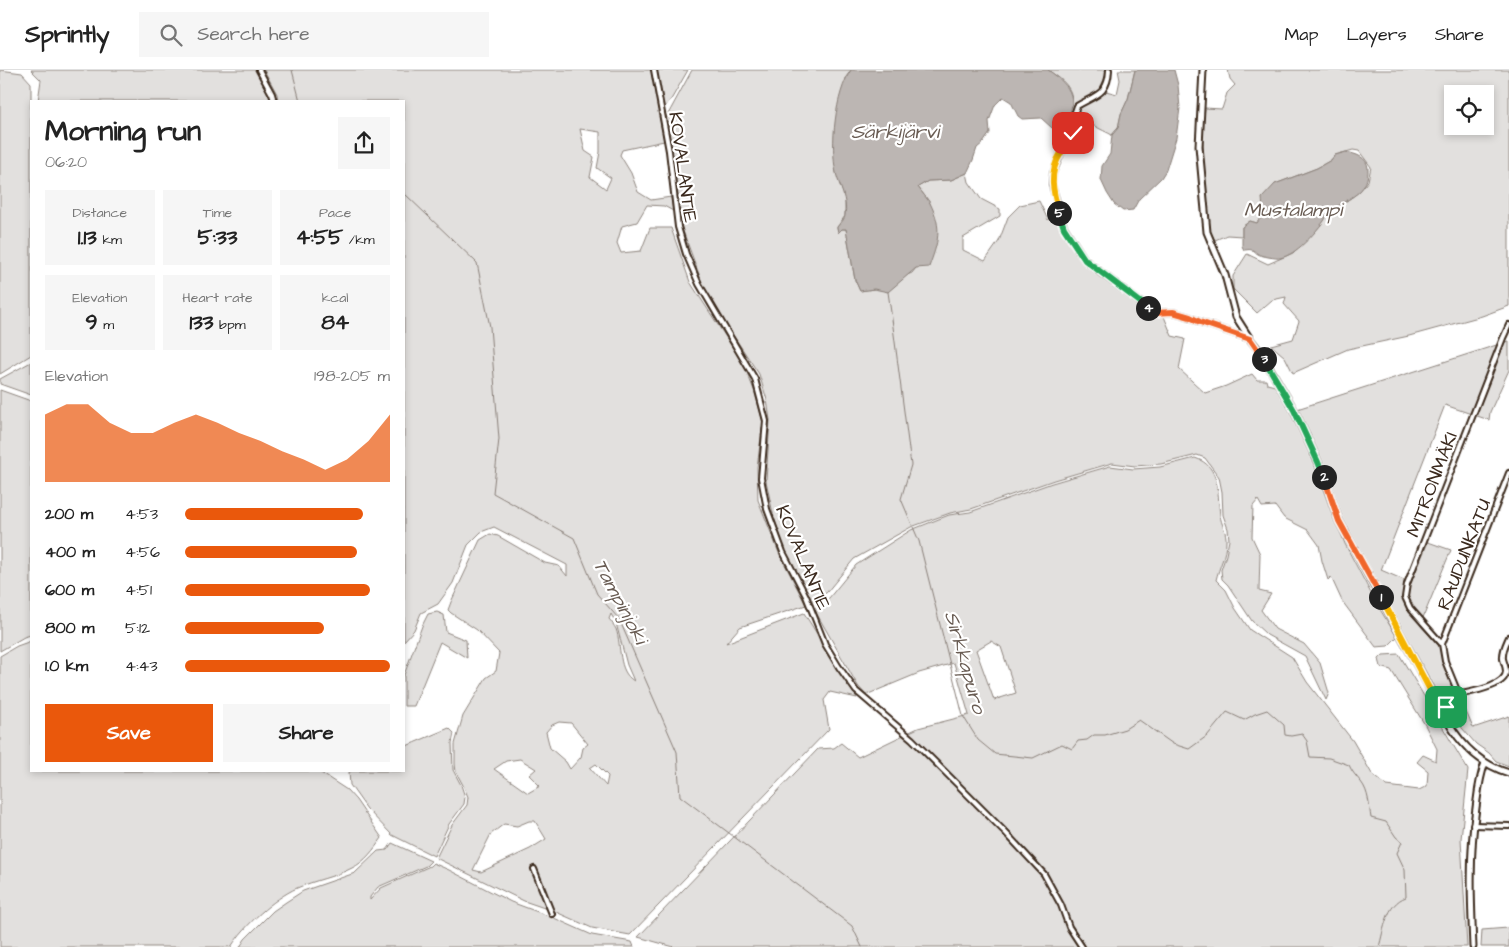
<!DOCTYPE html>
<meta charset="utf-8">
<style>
body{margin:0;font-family:"Architects Daughter",sans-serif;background:#f6f6f6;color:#222;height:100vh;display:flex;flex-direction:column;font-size:19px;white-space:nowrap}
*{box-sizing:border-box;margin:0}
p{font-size:16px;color:#767676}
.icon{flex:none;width:28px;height:28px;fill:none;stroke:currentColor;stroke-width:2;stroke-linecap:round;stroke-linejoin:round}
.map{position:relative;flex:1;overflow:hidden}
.side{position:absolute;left:30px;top:30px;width:375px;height:672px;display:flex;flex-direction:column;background:#fff;border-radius:0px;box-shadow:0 2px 8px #0003}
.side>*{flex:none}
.buttons{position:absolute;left:1444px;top:15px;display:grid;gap:10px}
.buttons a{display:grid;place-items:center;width:50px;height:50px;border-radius:0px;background:#fff;box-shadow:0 2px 8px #0003;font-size:25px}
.pin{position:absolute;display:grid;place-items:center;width:42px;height:42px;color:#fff;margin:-21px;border-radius:10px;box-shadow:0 2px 8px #0006}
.km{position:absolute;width:25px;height:25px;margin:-12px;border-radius:50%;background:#222;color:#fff;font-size:14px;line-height:25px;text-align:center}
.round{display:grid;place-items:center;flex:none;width:52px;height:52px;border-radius:0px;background:#f6f6f6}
.summary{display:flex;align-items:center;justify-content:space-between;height:85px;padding:0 15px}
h1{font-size:28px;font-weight:700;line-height:38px}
.figures{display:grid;grid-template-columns:repeat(3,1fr);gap:8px;height:85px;padding:5px 15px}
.figures div{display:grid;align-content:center;border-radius:0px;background:#f6f6f6;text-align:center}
.figures b{font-size:21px;font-weight:700}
.figures small{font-size:14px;font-weight:400}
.figures p{font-size:14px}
.chart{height:140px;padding:10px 15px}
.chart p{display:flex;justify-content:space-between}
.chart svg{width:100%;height:90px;margin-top:5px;fill:#ea580c;opacity:.7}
.primary-button{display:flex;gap:10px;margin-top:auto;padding:10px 15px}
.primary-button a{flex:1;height:58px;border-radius:0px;background:#ea580c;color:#fff;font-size:20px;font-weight:700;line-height:58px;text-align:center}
.primary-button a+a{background:#f6f6f6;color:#222}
ul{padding:0 15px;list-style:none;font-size:16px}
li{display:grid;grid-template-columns:80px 60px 1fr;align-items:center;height:38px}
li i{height:12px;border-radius:6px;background:#ea580c}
header{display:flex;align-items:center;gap:30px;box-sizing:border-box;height:70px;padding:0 25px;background:#fff;border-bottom:1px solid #e0e0e0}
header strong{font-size:24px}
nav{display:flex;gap:28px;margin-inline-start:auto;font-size:18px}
.search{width:350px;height:45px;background:#f6f6f6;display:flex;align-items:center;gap:12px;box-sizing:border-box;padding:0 18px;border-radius:0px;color:#767676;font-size:19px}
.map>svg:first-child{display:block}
</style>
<header>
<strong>Sprintly</strong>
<div class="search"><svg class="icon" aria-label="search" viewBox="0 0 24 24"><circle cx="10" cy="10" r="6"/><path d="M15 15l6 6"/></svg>Search here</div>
<nav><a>Map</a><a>Layers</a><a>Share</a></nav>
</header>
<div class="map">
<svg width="1509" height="877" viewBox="0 0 1509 877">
<rect width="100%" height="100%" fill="#fff"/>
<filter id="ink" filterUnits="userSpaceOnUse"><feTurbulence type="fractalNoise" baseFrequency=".02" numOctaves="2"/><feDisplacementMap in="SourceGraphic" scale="10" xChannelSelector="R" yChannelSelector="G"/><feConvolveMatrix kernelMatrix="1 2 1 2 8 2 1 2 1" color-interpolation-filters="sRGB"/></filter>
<g filter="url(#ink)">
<path fill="#e2e0de" stroke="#8e857e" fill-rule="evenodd" d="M0 0 22 3 31 13V285L0 304Z
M31 0H256L267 20 271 31H38L41 10Z
M264 0H651L664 71 622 80 620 85 631 103 638 122 651 130 671 127 673 141 664 136 647 135 637 152 622 156 617 173 621 183 641 181 650 158H671L690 212 744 295 754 320 763 352 757 397 758 430 779 483 806 535 740 557 726 573 804 543 857 628 830 622 824 630 829 659 630 865 592 858 556 842 524 831 436 788 452 755 467 735 468 727 464 717 456 702 455 694V674L463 646 486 608 496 601 499 583 477 560 451 543 448 540 451 532 480 470 490 464 498 466 545 493 559 496 567 506V495L494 457 481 462 468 475 453 513 438 534 421 543 414 560 404 571V31H278L277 24ZM580 59 600 62V82L597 98 611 108 606 119 590 107 594 87 585 81ZM611 544 616 553 627 595 634 611C617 601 622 576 616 559 614 556 612 552 609 549ZM559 652 571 653 588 674 583 678 581 687 570 699 566 692 550 678 546 662 552 655ZM520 689 536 699 529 705 540 716 528 723 494 699 506 691ZM596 694 608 706 606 716 590 698ZM529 751H535L546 769 530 779 481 802 473 800 491 764 504 754 517 756Z
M656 0H688L672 28 664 38Z
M692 0H851L846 7 836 102 845 129V146L837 157 838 162 842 159H846L855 210 860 221 874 219 912 203 916 198 930 133 918 117 928 111 951 110 967 103 969 112 981 129 1000 139V146L963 168V180L985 191 999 171 1008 147 1020 135 1039 131 1048 150 1056 147 1076 183 1097 205 1153 245 1163 244 1172 266 1185 269 1179 299 1205 323 1226 316 1252 304 1257 310H1266L1267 314 1275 316 1283 329 1288 333 1291 343 1311 385 1345 474 1376 533 1397 567 1388 576 1376 577 1342 531 1331 507 1328 510 1322 491 1319 475 1308 460 1284 448 1275 436 1262 437 1258 430 1253 436 1252 467 1260 484 1259 521 1271 524 1261 540 1275 559 1304 574 1320 593 1329 623 1326 630 1305 586 1267 565 1252 551 1228 515 1222 509 1221 500 1226 485 1229 470 1228 459 1223 445 1222 422 1219 407 1205 388 1197 385 1161 394 1135 396 1112 393 1054 410 971 439 950 443 911 457 854 489 827 522 819 528 811 532 787 485 774 448 766 411 770 350 767 330 759 304 729 259 703 215 680 153 678 125 674 92 666 48Z
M1048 0H1107L1106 5 1101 16 1106 21 1117 24 1120 10 1118 0H1135L1128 29 1121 44 1118 58 1112 65C1103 60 1084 52 1077 45 1070 37 1074 27 1069 19 1065 11 1055 5 1048 0Z
M1228 0H1509V236L1482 246 1409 266 1348 279 1293 303 1285 287 1271 275 1293 269 1299 251 1284 234 1286 227 1272 230 1257 243 1233 219V206L1247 184 1268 194 1293 183 1316 160 1324 151 1327 145 1359 122 1368 111 1371 97 1359 81 1353 80 1335 85 1331 90 1317 98 1275 114 1263 135 1261 148 1257 153 1250 151 1242 157V166L1227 165 1215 170 1210 161 1203 85V54L1205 38 1222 39 1227 23 1235 15 1230 9ZM1452 24H1485V56H1452Z
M1509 271V300L1490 342 1489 350 1445 335 1381 500 1411 513 1428 472 1451 480 1420 555 1439 576 1456 618 1455 628 1440 639 1339 451 1318 392 1294 340Z
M31 292V325L0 314V309Z
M0 320 31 331V565L24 567 0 581Z
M1195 388C1221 396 1217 423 1220 445 1221 454 1227 462 1226 472 1226 485 1219 497 1216 510L1226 520 1235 538 1250 560 1292 587 1307 612 1353 671 1372 704 1387 716 1419 720 1427 716 1428 701 1417 692 1423 685 1436 691 1437 679 1425 655 1391 600 1381 597 1379 589 1383 585 1399 584 1468 700 1461 769 1467 877H674L638 867 818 679 834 678 841 673 858 687 918 658 969 645 954 593 919 603 866 625 858 616 814 539 829 528 856 495 911 460 949 445 970 442 1052 413 1110 396 1133 399 1160 397ZM991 571 1001 577 1016 623 994 630 976 580Z
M437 542 444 545 446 562 466 570 467 588 440 572 414 636H404V605L422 556 428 544Z
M31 571V701H318L347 720 356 730 382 768C374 779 365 792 352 798 335 807 315 810 297 818 273 829 245 855 231 877H0V586L17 576Z
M1460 627 1473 658 1509 646V696L1496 691 1489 683 1476 674 1462 658 1454 642 1455 633Z
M449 658 454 663 452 673 453 700 461 715 465 727 464 734 449 754 434 786 392 765 367 739 350 715 349 702 352 701H404V677Z
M392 773 431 791 426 796 378 817 370 827V830L381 818 430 796 433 793 449 800 511 832 554 848 592 865 632 872 634 877H240L245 869 273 841 286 832 303 821 355 803 378 781 387 780Z
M1509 854V877H1481L1482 860 1508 858Z"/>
<path fill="#bcb6b3" stroke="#887e77" d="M851 0H1048C1073 17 1079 31 1063 57L1052 58 1041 48 1022 49 1018 46 1011 32 1003 27 995 35 989 51 990 63 983 73 977 78 973 90 967 103 951 110 928 111 918 117C922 123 927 128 930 133 943 159 938 172 929 197L916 198 888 222 874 219 860 221 855 210 846 159H842L838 163 837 157C840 154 845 149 845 145 848 130 839 116 836 103 830 76 835 23 851 0Z
M1135 0H1174L1178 15 1180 38 1176 68 1166 100 1161 108 1139 129 1133 140 1123 141 1114 134 1107 123 1101 110 1102 96 1110 84 1112 65 1118 58 1121 44 1128 29Z
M1346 82C1356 84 1367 87 1368 98 1369 121 1353 126 1336 137 1334 139 1329 142 1327 145 1327 145 1324 151 1324 151 1314 164 1296 185 1280 188 1278 189 1260 186 1258 184 1254 182 1256 181 1252 180 1249 179 1247 180 1244 180L1242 176V157L1250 151 1257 153C1263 145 1263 137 1262 128L1275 114 1317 98 1331 90 1335 85Z"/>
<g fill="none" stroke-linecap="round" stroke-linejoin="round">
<path stroke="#887e77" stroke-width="1" d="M292 0 300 31
M404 123 477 193 490 257 499 369 493 423 574 468 597 524 619 549 677 682 680 726 852 856 862 877
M888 222 892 249 911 395 901 429 919 471 963 646 978 670 995 684 1033 688 1062 674 1072 679 1078 671 1087 670 1094 665H1105L1125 659 1139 650 1173 674 1189 679 1207 666 1227 642 1244 650 1255 644 1267 640 1284 655 1285 665 1291 666 1302 664 1307 671 1310 687 1329 688 1349 695C1352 702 1356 706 1361 712 1369 722 1369 736 1371 748L1386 752 1396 767 1402 772 1397 783 1405 800 1406 827C1386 834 1384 860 1379 877"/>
<g stroke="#3b2a1e" stroke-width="8">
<path id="minor" d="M259 0 272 24 274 31
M654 0 669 81 678 157 686 184 699 214 755 309 766 351 761 408 767 439 783 482 806 526 825 574 839 597 856 621 912 669 1004 761 1044 804 1061 835 1069 857 1082 877
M1109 0C1108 25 1095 25 1077 36L1072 50V70L1061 83 1053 103 1052 115 1064 157 1085 190 1154 243 1173 242 1190 247 1200 252 1250 269
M1442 574 1509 403
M1457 625C1469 622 1507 617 1506 601 1506 597 1504 593 1503 589 1502 581 1506 574 1509 567
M1441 639 1446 637 1455 628 1457 625 1456 618 1445 591 1442 574 1410 538 1405 527 1407 514 1503 268 1509 255
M1473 755 1509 756
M534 799 552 844"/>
</g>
<g stroke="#3b2a1e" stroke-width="9">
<path id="tertiary" d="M1203 0 1199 76 1207 162 1225 205 1236 247 1250 269 1261 283 1294 340 1318 392 1339 451 1448 652C1462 676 1482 695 1509 703
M1473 877C1471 831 1469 785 1476 738 1478 723 1479 708 1485 693"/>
</g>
<use href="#minor" stroke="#fff" stroke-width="4"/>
<use href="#tertiary" stroke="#fff" stroke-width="5"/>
</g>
</g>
<g fill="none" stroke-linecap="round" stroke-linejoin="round" filter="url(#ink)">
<g stroke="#fff" stroke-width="10">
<path id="split-1" d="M1381 527 1440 639 1446 637"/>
</g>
<g stroke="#fff" stroke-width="10">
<path id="split-2" d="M1324 407 1339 451 1381 527"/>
</g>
<g stroke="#fff" stroke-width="10">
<path id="split-3" d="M1264 289 1294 340 1318 392 1324 407"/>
</g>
<g stroke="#fff" stroke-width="10">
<path id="split-4" d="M1148 238 1154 243 1173 242 1190 247 1200 252 1250 269 1264 289"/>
</g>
<g stroke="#fff" stroke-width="10">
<path id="split-5" d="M1059 143 1064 158 1085 190 1148 238"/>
</g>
<g stroke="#fff" stroke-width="10">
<path id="split-6" d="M1059 143C1053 122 1048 103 1061 83 1066 76 1072 72 1073 63"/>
</g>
<use href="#split-1" stroke="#f5b400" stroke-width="6"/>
<use href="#split-2" stroke="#f0652b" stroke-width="6"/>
<use href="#split-3" stroke="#22a559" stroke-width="6"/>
<use href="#split-4" stroke="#f0652b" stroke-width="6"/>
<use href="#split-5" stroke="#22a559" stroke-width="6"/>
<use href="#split-6" stroke="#f5b400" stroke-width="6"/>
</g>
<g text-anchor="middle" stroke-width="4.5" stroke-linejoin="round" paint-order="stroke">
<g font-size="19" fill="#3b2a1e" stroke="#fff">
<text transform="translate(684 97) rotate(82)" y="7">KOVALANTIE</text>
<text transform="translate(1431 414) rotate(-69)" y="7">MITRONMÄKI</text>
<text transform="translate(1463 484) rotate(-69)" y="7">RAUDUNKATU</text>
<text transform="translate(804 487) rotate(67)" y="7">KOVALANTIE</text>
</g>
<g font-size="20" font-style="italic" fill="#685b52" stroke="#fff">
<text x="895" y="68">Särkijärvi</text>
<text x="1293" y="146">Mustalampi</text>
<text transform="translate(621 531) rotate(62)" y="7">Tampinjoki</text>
<text transform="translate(966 592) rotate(74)" y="7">Sirkkapuro</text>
</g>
</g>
</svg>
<div class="buttons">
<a><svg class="icon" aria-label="locate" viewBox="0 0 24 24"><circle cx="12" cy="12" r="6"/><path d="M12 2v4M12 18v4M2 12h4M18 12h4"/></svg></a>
</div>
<div class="pin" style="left:1446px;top:637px;background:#1e9e55"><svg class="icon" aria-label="arrive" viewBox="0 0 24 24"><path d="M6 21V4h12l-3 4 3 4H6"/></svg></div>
<div class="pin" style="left:1073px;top:63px;background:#d93025"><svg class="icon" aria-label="check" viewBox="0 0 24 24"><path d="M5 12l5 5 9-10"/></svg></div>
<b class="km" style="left:1381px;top:527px">1</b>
<b class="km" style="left:1324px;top:407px">2</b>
<b class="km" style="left:1264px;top:289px">3</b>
<b class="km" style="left:1148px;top:238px">4</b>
<b class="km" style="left:1059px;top:143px">5</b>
<section class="side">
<div class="summary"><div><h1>Morning run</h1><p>06:20</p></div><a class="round"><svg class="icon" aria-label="share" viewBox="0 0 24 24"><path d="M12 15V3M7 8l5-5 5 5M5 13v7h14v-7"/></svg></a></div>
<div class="figures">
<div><p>Distance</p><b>1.13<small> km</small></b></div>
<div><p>Time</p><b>5:33</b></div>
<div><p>Pace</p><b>4:55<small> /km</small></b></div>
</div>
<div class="figures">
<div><p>Elevation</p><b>9<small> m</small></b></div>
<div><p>Heart rate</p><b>133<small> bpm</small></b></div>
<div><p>kcal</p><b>84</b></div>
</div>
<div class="chart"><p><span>Elevation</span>198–205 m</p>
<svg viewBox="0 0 160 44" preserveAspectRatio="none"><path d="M0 44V11L10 6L20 6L30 15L40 20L50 20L60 15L70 11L80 15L90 20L100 24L110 29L120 33L130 38L140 33L150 24L160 11V44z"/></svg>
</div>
<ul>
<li><b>200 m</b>4:53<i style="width:87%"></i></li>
<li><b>400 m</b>4:56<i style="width:84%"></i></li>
<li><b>600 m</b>4:51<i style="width:90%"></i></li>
<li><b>800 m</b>5:12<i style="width:68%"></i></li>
<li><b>1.0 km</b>4:43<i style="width:100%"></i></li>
</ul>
<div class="primary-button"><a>Save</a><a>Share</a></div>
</section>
</div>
